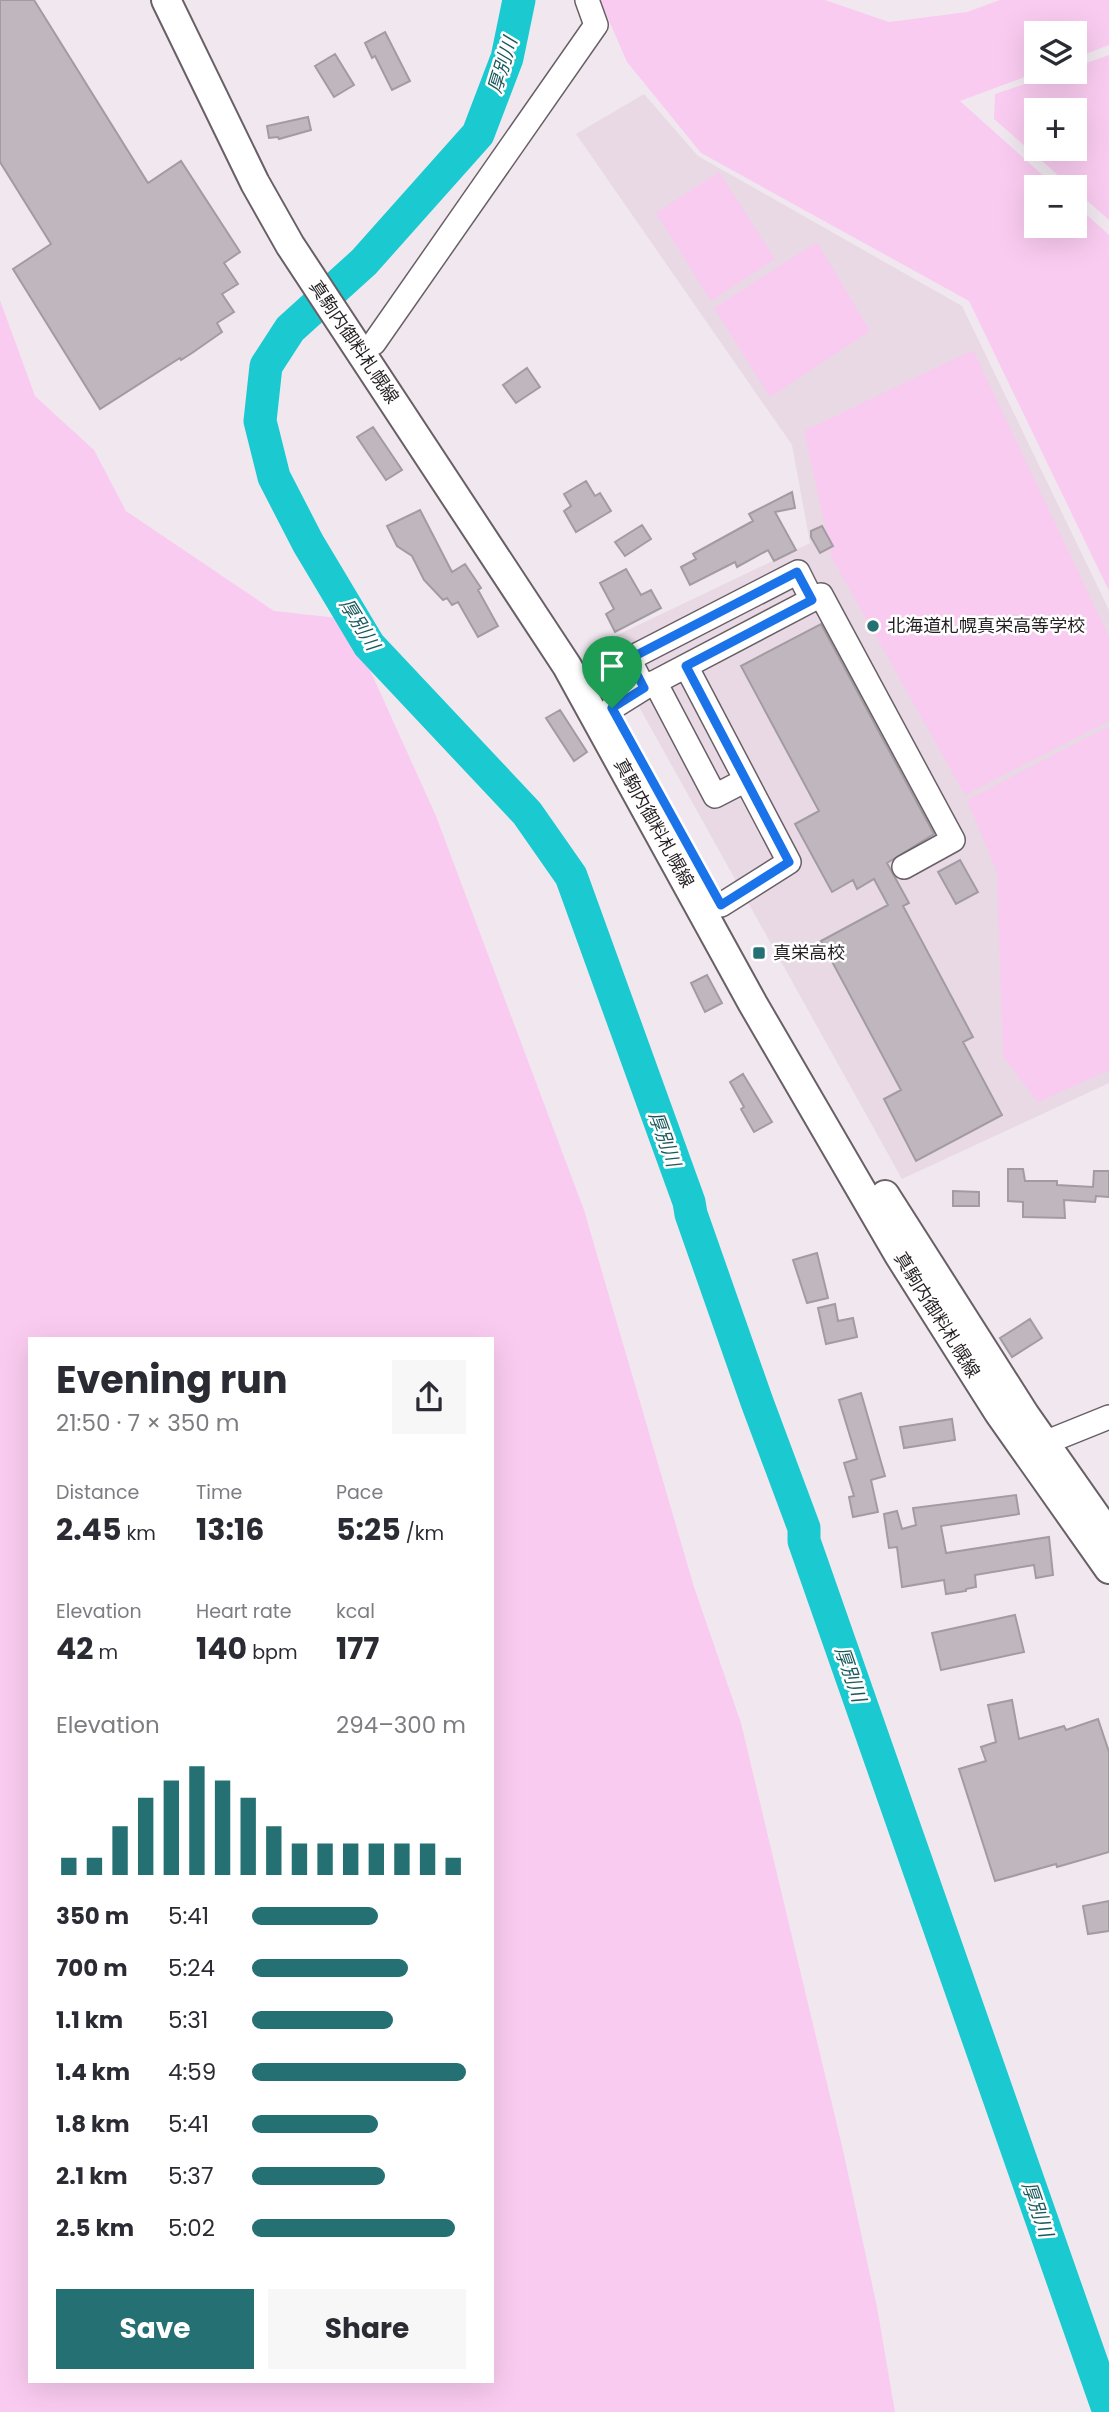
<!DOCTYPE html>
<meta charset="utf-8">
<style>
body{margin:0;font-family:Poppins,"Noto Sans JP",sans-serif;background:#f7f7f7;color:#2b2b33;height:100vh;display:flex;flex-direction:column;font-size:26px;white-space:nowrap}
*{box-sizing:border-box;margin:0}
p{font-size:23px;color:#7c7c81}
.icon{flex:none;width:38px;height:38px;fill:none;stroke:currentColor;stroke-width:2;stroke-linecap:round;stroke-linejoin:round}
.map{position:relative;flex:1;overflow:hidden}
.panel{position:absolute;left:28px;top:1337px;width:466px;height:1046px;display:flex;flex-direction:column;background:#fff;border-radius:0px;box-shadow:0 7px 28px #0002}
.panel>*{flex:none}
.tools{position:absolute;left:1024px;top:21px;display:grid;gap:14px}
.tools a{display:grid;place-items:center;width:63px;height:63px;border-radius:0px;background:#fff;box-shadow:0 7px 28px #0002;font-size:35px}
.pin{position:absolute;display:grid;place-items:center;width:60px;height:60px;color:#fff;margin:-72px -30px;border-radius:50% 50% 50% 0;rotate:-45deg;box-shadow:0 0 7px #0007}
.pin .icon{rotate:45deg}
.round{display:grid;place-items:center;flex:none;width:74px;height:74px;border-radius:0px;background:#f7f7f7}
.head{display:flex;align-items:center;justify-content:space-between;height:119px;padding:0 28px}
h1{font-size:38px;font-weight:700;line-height:52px}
.figures{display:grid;grid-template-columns:repeat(3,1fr);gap:10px;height:119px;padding:7px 28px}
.figures div{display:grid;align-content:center}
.figures b{font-size:30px;font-weight:700}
.figures small{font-size:19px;font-weight:400}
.figures p{font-size:19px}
.chart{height:196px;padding:14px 28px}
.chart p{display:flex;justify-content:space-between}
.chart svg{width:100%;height:126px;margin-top:7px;stroke:#257073;stroke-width:6}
.primary-button{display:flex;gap:14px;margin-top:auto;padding:14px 28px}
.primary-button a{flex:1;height:80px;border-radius:0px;background:#257073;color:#fff;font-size:28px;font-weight:700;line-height:80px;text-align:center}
.primary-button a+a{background:#f7f7f7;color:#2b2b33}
ul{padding:0 28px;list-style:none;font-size:23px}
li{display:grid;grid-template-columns:112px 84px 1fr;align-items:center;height:52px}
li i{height:18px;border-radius:9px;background:#257073}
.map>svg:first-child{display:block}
</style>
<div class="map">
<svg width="1109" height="2412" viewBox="0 0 1109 2412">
<rect width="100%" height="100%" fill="#f1e8ef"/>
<path fill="#e8d9e5" d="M644 94 698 156 962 306 1109 610V1083L902 1179 603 642 810 543 792 445 576 134Z"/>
<path fill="#f9cbf0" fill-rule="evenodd" d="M600 0H825L889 22 967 12 1000 0H1109V45L1075 58 1074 33H1036V72H1038L960 101 1056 187H1036V226H1074L1075 204 1109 235V591L969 301 701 153 627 62Z
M1109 55V220L994 119 995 94 1060 72H1074L1075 67ZM1036 110H1074V149H1036Z
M719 172 775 259 711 301 656 213Z
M817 242 870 331 770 397 714 308Z
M0 300 35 396 94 450 126 511 274 611 347 619 436 816 584 1210 694 1587 741 1723 843 2150 877 2307 895 2412H0ZM30 1339H492V2382H30Z
M973 350 1109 637V721L965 795 832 558 804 431Z
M1109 726V1070L1038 1102 1003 1057 997 872 967 800Z"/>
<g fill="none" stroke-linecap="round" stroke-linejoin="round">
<path stroke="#1bcad0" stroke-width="33" d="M519 0 507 58 478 134 364 262 290 329 266 366 260 421 274 477 308 543 369 645 527 813 571 876 689 1202 691 1214 757 1402 804 1528V1541L1109 2412"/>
</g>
<path fill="#bfb7bd" stroke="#a39ba2" stroke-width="2" d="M0 0H34L148 183 181 161 240 252 224 263 238 284 222 294 234 312 217 323 222 332 192 353 181 360 180 358 100 409 13 269 51 244 0 162Z
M385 32 410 81 392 90 375 56 372 58 365 43Z
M335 54 354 85 334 97 315 66Z
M308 117 311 130 279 139 278 137 269 138 267 126Z
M527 368 540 387 516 403 503 385Z
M373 427 402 470 386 480 357 437Z
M586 481 595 496 600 493 611 511 576 532 564 511 571 506 564 494Z
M792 492 795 508 775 512 796 550 774 561 768 550 737 567 735 562 690 585 681 567 696 559 693 554 753 521 749 514Z
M420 510 452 572 465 564 481 588 478 590 498 626 478 637 458 602 452 605 447 598 443 600 424 580 412 556 397 546 387 526Z
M642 525 651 539 625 556 615 542Z
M822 526 833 546 820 553 811 537V531Z
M626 569 641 595 651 590 661 608 615 632 606 614 614 609 600 583Z
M821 624 934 834 887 863 909 903 903 906 973 1037 963 1042 1002 1115 916 1161 884 1099 901 1090 821 941 888 905 874 879 857 889 853 880 832 892 795 824 819 811 741 666Z
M560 710 587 752 574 761 546 718Z
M960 860 978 892 956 904 938 872Z
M707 975 722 1003 705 1012 691 983Z
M743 1074 772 1122 754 1132 741 1109 744 1107 730 1082Z
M1008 1169H1023L1025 1181H1057V1185L1093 1187 1094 1171H1109V1197L1096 1196 1095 1202 1064 1200 1065 1218 1023 1217V1202L1008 1201Z
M953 1191 979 1192V1206H953Z
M817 1253 828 1298 807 1303 793 1260Z
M835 1304 838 1321 853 1318 857 1337 826 1344 818 1308Z
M1030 1319 1042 1338 1012 1357 1000 1338Z
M861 1393 885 1476 871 1480 878 1512 853 1517 849 1497 854 1496 844 1463 857 1459 839 1400Z
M952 1419 955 1440 904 1448 900 1427Z
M1016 1495 1019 1514 941 1526 946 1553 1049 1537 1053 1575 1036 1578 1034 1565 975 1575 976 1587 966 1589V1591L946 1594 944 1580 902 1587 897 1547 889 1548 884 1514 897 1511 902 1529 916 1525 913 1508Z
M1015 1615 1024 1652 941 1670 932 1633Z
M1012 1700 1019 1739 1064 1726 1066 1730 1098 1719 1109 1752V1852L1057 1867 1056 1864 995 1881 959 1769 986 1761 981 1747 996 1742 988 1705Z
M1109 1901V1931L1088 1934 1083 1906Z"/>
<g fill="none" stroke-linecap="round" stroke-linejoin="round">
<g stroke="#686066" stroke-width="26">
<path id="minor" d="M374 343 596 25 587 0
M686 666 789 862 721 905
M655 682 715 796 746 780
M644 688 629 659 798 572 812 600
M612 708 644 688 821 595 953 840 904 867
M1032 1448 1109 1417"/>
</g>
<g stroke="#686066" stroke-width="32">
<path id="major" d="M166 0 255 183 290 245 567 666 753 1004 899 1255 999 1413 1109 1569
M885 1195 1025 1415 1109 1535"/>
</g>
<use href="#minor" stroke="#fff" stroke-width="23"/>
<use href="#major" stroke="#fff" stroke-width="28"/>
</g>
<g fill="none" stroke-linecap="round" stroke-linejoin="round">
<g stroke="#fff" stroke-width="14">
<path id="route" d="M797 572 812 600 686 666 789 862 721 905 612 708 644 688 629 659Z"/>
</g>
<use href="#route" stroke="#1a73e8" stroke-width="9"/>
</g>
<g fill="#257073" stroke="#fff" stroke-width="2.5">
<circle cx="873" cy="626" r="7"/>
<rect x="752" y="946" width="14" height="14" rx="3.5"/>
</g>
<g text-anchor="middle" stroke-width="5" stroke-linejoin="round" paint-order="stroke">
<g font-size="18" fill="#221e21" stroke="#fff">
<text transform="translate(354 342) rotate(56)" y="6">真駒内御料札幌線</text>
<text transform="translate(654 823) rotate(61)" y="6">真駒内御料札幌線</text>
<text transform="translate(937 1315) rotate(58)" y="6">真駒内御料札幌線</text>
</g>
<g font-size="18" fill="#221e21" stroke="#fff" text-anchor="start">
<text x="887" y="632">北海道札幌真栄高等学校</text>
<text x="773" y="959">真栄高校</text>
</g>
<g font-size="19" font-style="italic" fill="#1b5a5c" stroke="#fff">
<text transform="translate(502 65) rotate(-73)" y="7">厚別川</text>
<text transform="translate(360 624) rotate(58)" y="7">厚別川</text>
<text transform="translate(665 1139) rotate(70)" y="7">厚別川</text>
<text transform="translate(851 1674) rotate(71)" y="7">厚別川</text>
<text transform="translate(1038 2209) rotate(71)" y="7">厚別川</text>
</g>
</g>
</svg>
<div class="tools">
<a><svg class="icon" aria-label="layers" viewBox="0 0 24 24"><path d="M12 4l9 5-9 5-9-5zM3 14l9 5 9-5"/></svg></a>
<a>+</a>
<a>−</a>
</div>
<div class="pin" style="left:612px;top:708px;background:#1e9e55"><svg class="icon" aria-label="arrive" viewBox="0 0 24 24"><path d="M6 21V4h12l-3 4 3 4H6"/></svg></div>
<section class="panel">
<div class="head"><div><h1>Evening run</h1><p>21:50 · 7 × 350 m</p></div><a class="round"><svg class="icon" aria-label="share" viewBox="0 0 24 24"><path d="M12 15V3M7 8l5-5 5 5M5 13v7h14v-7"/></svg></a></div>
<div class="figures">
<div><p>Distance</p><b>2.45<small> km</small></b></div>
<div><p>Time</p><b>13:16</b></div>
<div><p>Pace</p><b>5:25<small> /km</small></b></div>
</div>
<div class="figures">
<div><p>Elevation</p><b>42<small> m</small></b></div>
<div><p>Heart rate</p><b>140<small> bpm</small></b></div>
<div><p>kcal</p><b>177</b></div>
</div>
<div class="chart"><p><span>Elevation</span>294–300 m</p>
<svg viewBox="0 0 160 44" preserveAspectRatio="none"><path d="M5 44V38M15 44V38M25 44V27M35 44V17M45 44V11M55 44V6M65 44V11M75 44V17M85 44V27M95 44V33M105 44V33M115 44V33M125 44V33M135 44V33M145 44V33M155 44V38"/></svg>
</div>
<ul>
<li><b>350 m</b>5:41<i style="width:59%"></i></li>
<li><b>700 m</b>5:24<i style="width:73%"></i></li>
<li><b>1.1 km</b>5:31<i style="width:66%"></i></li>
<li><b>1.4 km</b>4:59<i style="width:100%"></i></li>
<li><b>1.8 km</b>5:41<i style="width:59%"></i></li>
<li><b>2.1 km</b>5:37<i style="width:62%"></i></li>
<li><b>2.5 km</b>5:02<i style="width:95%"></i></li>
</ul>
<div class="primary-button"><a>Save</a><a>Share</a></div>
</section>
</div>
